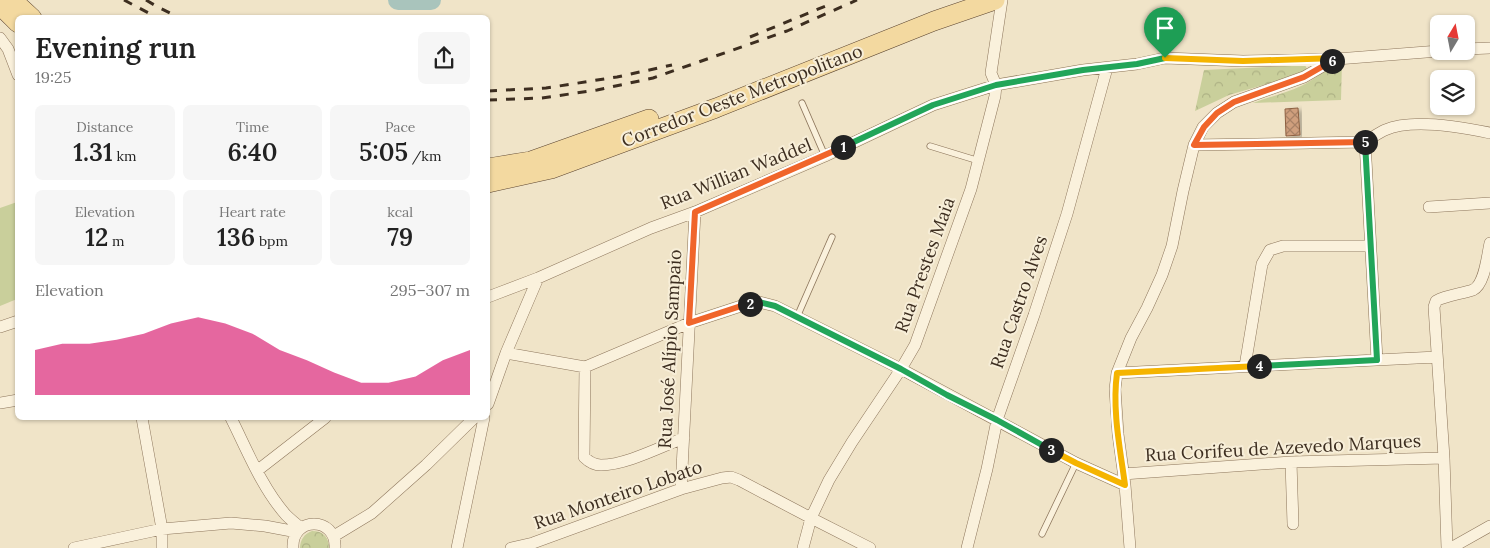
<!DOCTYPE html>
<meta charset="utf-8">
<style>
body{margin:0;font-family:Lora,serif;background:#f6f6f6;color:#222;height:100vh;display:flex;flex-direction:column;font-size:19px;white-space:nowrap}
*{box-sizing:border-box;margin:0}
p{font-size:16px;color:#767676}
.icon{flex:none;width:28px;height:28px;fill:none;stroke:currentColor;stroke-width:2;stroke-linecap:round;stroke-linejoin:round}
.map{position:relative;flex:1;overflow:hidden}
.details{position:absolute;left:15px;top:15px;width:475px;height:405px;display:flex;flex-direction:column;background:#fff;border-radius:8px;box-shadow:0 1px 4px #0004}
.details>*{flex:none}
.needle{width:32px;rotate:10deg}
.controls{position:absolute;left:1430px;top:15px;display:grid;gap:10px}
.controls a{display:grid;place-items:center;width:45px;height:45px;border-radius:8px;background:#fff;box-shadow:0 1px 4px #0004;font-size:25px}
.pin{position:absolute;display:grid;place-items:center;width:42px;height:42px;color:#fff;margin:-51px -21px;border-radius:50% 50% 50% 0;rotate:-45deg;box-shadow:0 0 5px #0007}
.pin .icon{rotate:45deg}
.km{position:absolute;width:25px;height:25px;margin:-12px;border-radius:50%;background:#222;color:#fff;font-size:14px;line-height:25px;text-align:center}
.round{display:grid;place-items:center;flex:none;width:52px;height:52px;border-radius:8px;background:#f6f6f6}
.head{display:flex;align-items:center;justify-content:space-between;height:85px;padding:0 20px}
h1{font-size:28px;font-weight:600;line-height:38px}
.figures{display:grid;grid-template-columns:repeat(3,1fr);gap:8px;height:85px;padding:5px 20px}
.figures div{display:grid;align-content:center;border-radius:8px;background:#f6f6f6;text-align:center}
.figures b{font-size:25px;font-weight:600}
.figures small{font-size:14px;font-weight:400}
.figures p{font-size:14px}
.chart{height:140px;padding:10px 20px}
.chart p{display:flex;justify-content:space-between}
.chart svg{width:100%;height:90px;margin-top:5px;fill:#db2777;opacity:.7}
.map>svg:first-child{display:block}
</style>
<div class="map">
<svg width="1490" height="548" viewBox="0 0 1490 548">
<defs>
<pattern id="forest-crowns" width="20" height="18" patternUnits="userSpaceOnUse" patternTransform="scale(1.25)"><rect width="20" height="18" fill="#c9cf9b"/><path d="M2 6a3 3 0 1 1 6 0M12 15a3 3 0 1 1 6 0" fill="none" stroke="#aeb285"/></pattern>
<pattern id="building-cross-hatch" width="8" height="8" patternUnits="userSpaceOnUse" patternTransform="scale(1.25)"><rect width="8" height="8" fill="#cf9f7d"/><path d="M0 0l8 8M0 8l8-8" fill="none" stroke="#a98266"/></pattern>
<filter id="shadow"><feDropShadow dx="4" dy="2" stdDeviation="2.5" flood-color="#0004"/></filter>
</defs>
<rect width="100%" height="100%" fill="#f0e4c8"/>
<path fill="#c9cf9b" d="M17 202V299L0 306V208Z"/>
<path fill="url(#forest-crowns)" d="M1342 62 1341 100 1253 103C1269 97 1286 93 1301 86 1316 79 1327 67 1342 62Z
M1305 65 1307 69 1304 73 1229 95 1195 111 1204 70Z
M312 531C323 531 329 537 329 548H300C300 540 304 534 312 531Z"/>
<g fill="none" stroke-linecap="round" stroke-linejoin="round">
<path stroke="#a9c4bc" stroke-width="20" d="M398 0H431"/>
</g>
<path fill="url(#building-cross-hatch)" stroke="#8d5f41" filter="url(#shadow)" d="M1298 108 1300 135 1286 136 1285 109Z"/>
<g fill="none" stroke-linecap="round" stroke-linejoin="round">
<g stroke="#8d765c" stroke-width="7">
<path id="service" d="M802 103 825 156
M930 146 979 161
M797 317 832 237
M1042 534 1076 463"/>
</g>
<g stroke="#8d765c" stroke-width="12">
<path id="minor" d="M0 38 8 49 18 75
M1466 49 1490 48
M1365 142C1372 138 1378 133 1385 130 1412 118 1462 127 1490 133
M1194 145 1365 142 1377 360
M1429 207 1490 203
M488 297 538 278
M0 327 18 321
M506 353 585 367 689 323 741 306 759 302 775 306 901 369 1076 463 1125 485
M1245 366 1262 264 1270 250 1283 246H1370
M585 367 584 457C589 462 594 465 601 465 626 465 660 447 684 438
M1117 373 1437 357
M0 403 18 400
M488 404 506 353 538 278 651 228 695 212 825 156 933 105 996 85 1083 70 1137 64 1165 58 1243 61 1337 59 1439 51
M142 418 162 529V548
M231 418C247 450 262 488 286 515 291 520 296 524 301 528
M1291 462 1293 524
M258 470 325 418
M1123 474 1291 462 1444 458
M681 489 695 212
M334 536 372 513 426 465 474 418
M74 548 162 529 231 523 265 526 297 532
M293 548C291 516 337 516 335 548
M457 548 484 418
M511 548 533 543 681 489 722 478 731 477 739 480 811 518 870 548
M803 548 811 518 829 480 852 442 901 369 915 345 971 189 995 96 996 85 991 73 1002 0
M967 548 987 469 997 420 1034 315 1067 214 1107 68
M1130 548 1125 485 1118 434 1115 389 1117 373 1131 338 1147 308 1162 275 1172 246 1183 191 1194 145 1203 127 1217 113 1234 102 1304 77 1335 59
M1447 548 1444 458 1434 307 1436 301C1447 295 1461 294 1473 290 1485 284 1487 256 1490 243
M1451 548 1490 526"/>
</g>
<g stroke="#5b4430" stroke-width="20">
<path id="primary" d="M14 0 20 7 32 18
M0 5 18 23
M488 168 531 161 649 119
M488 183 551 169 716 108 934 21 995 0"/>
</g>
<use href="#service" stroke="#faf1dc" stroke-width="5.5"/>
<use href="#minor" stroke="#faf1dc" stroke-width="11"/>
<use href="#primary" stroke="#f3d9a0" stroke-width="19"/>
<path stroke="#3d2e20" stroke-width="3" stroke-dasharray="9 9" stroke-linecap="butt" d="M124 0 158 18
M146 0 156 6 180 18
M750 37 833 3
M488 91 546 88 617 77 672 65
M488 100 542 98 597 90 653 78 787 31 857 0"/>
</g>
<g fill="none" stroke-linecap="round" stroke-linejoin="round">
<g stroke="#fff" stroke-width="10">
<path id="split-1" d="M843 147 933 105 996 85 1083 70 1137 64 1165 58"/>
</g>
<g stroke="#fff" stroke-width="10">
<path id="split-2" d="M750 304 741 306 689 323 695 212 843 147"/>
</g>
<g stroke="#fff" stroke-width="10">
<path id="split-3" d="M750 304 759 302 775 306 901 369 947 395 997 420 1051 450"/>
</g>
<g stroke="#fff" stroke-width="10">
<path id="split-4" d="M1051 450 1076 463 1125 485C1120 448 1112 410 1117 373L1259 366"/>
</g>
<g stroke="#fff" stroke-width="10">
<path id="split-5" d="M1259 366 1377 360 1365 142"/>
</g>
<g stroke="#fff" stroke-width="10">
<path id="split-6" d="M1332 61 1304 77 1234 102 1217 113 1204 127 1194 145 1365 142"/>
</g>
<g stroke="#fff" stroke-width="10">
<path id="split-7" d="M1165 58 1243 61 1337 58 1332 61"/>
</g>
<use href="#split-1" stroke="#22a559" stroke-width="6"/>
<use href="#split-2" stroke="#f0652b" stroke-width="6"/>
<use href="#split-3" stroke="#22a559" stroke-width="6"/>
<use href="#split-4" stroke="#f5b400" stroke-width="6"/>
<use href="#split-5" stroke="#22a559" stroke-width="6"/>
<use href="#split-6" stroke="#f0652b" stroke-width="6"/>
<use href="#split-7" stroke="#f5b400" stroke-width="6"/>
</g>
<g text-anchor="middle" stroke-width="4" stroke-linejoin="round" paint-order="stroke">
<g font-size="18" fill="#3d2e20" stroke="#f7eed8">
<text transform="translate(742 96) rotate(-21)" y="6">Corredor Oeste Metropolitano</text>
<text transform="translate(736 174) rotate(-22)" y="6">Rua Willian Waddel</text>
<text transform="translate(925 265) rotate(-70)" y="6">Rua Prestes Maia</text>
<text transform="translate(1019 302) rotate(-71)" y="6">Rua Castro Alves</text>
<text transform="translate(670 349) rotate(-87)" y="6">Rua José Alípio Sampaio</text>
<text transform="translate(1283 448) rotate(-3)" y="6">Rua Corifeu de Azevedo Marques</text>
<text transform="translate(618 495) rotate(-19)" y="6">Rua Monteiro Lobato</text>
</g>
</g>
</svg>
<div class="controls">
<a><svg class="needle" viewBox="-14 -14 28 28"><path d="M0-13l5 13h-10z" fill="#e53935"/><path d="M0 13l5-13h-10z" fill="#767676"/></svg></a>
<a><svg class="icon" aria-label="layers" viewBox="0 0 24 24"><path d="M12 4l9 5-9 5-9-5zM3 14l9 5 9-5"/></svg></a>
</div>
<div class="pin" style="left:1165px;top:58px;background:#1e9e55"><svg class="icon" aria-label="arrive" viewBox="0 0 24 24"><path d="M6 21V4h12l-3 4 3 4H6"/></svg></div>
<b class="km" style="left:843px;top:147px">1</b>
<b class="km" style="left:750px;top:304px">2</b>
<b class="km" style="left:1051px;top:450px">3</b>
<b class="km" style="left:1259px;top:366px">4</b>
<b class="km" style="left:1365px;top:142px">5</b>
<b class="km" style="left:1332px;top:61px">6</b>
<section class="details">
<div class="head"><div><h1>Evening run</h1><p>19:25</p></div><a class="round"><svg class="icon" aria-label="share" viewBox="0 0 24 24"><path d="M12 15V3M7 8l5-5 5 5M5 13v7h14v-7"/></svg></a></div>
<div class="figures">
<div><p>Distance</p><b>1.31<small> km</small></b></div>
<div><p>Time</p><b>6:40</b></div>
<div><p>Pace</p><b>5:05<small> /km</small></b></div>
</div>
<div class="figures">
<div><p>Elevation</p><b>12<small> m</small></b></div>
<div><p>Heart rate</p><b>136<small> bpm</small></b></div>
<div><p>kcal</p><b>79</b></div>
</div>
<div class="chart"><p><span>Elevation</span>295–307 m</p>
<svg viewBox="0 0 160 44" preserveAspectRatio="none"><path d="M0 44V22L10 19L20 19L30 17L40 14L50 9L60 6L70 9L80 14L90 22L100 27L110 33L120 38L130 38L140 35L150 27L160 22V44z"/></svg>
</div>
</section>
</div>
